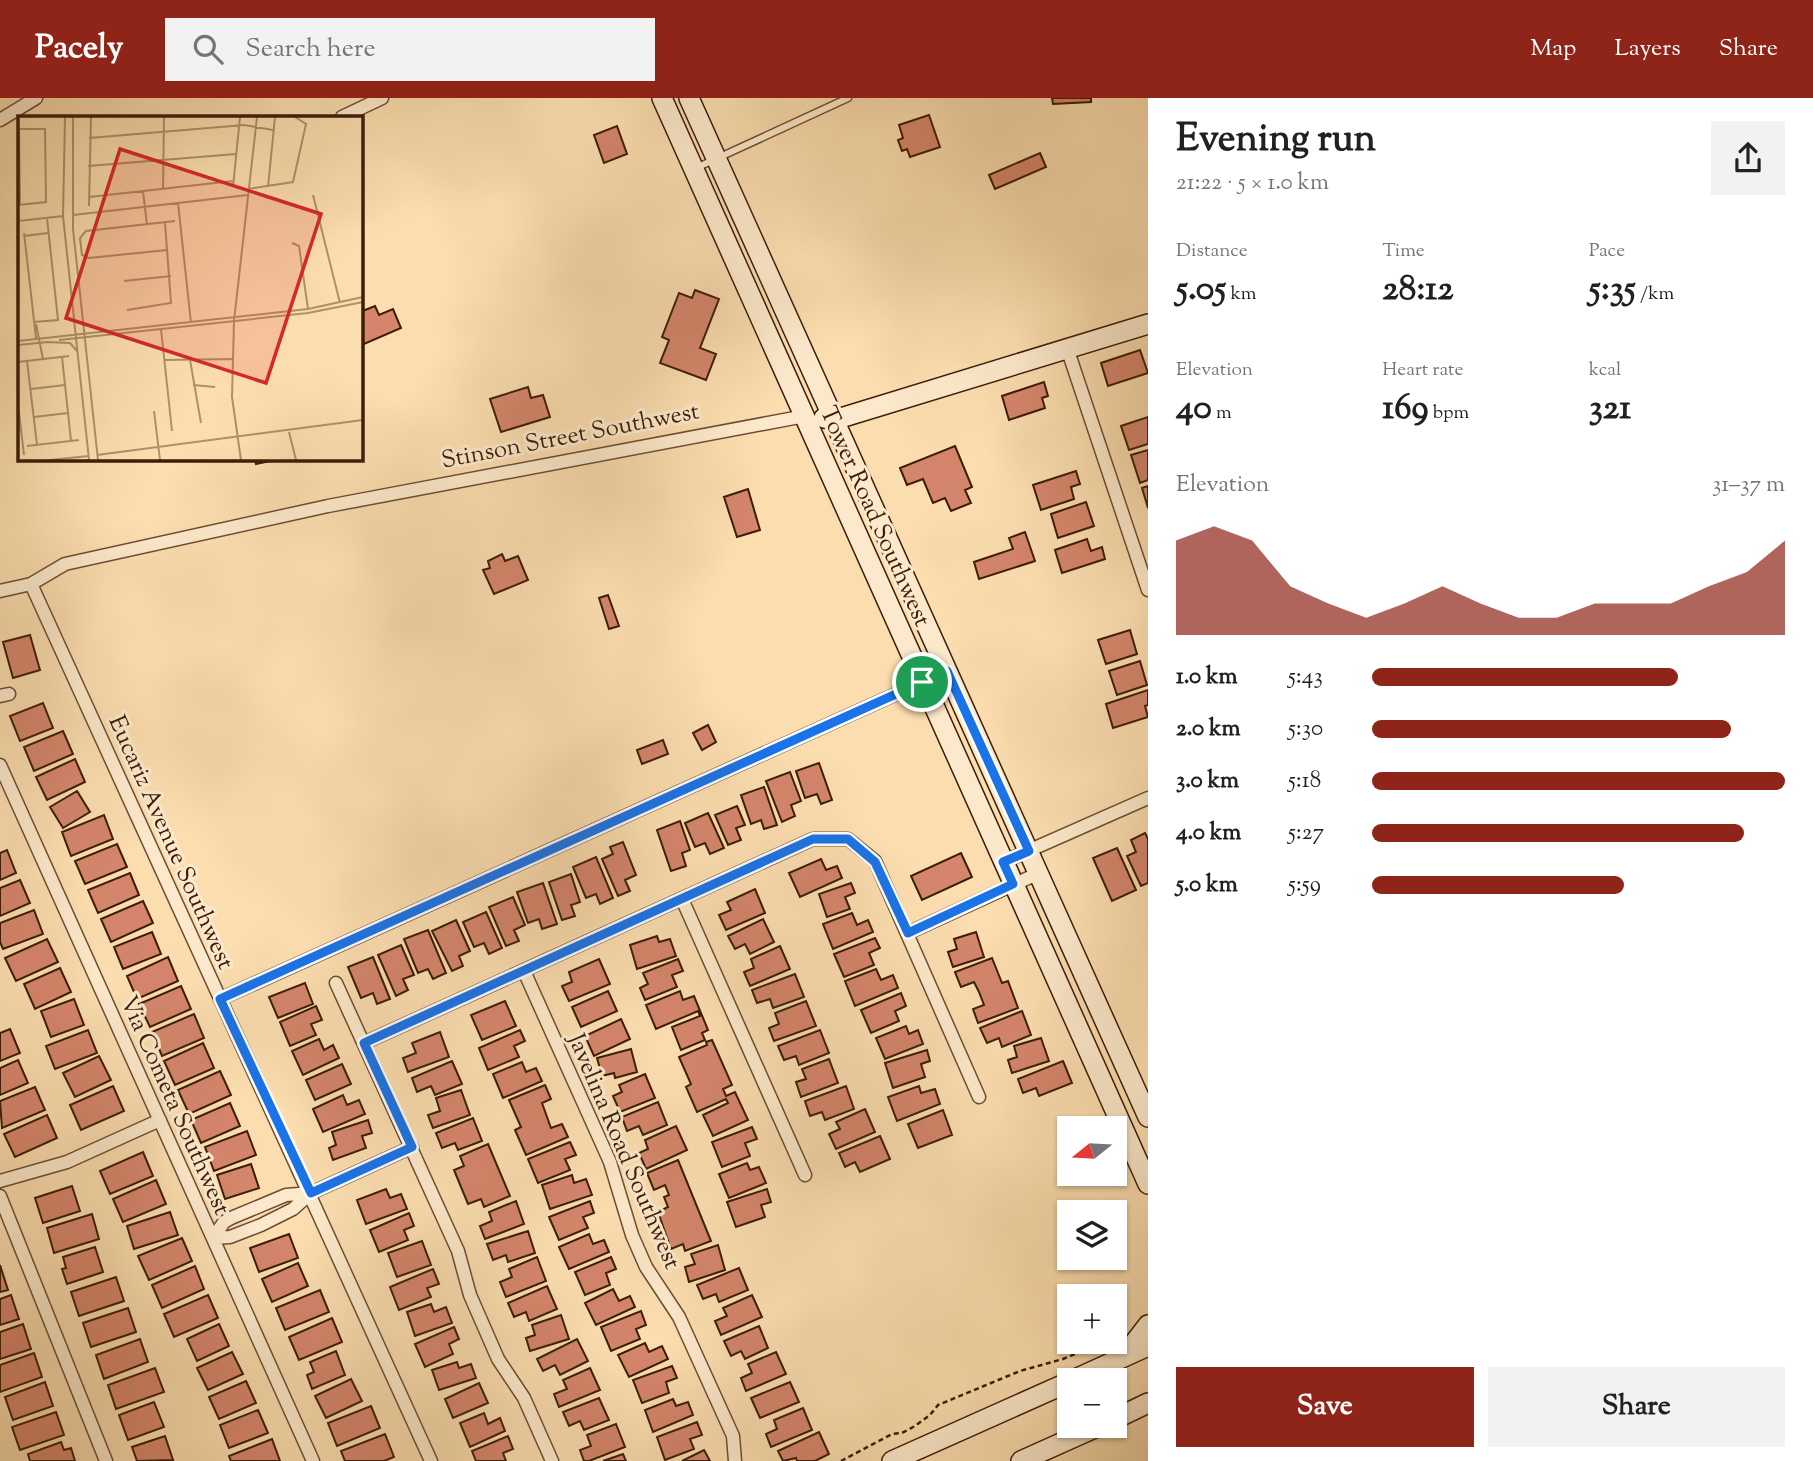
<!DOCTYPE html>
<meta charset="utf-8">
<style>
body{margin:0;font-family:"Sorts Mill Goudy",serif;background:#f2f2f2;color:#202124;height:100vh;display:flex;flex-direction:column;font-size:26px;white-space:nowrap}
*{box-sizing:border-box;margin:0}
p{font-size:23px;color:#757577}
.icon{flex:none;width:38px;height:38px;fill:none;stroke:currentColor;stroke-width:2;stroke-linecap:round;stroke-linejoin:round}
.map{position:relative;flex:1;overflow:hidden}
.side{display:flex;flex-direction:column;background:#fff;width:665px}
.side>*{flex:none}
.needle{width:46px;rotate:252deg}
.tools{position:absolute;left:1057px;top:1018px;display:grid;gap:14px}
.tools a{display:grid;place-items:center;width:70px;height:70px;border-radius:0px;background:#fff;box-shadow:0 2px 5px #0004;font-size:35px}
.pin{position:absolute;display:grid;place-items:center;width:60px;height:60px;color:#fff;margin:-30px;border:4px solid #fff;border-radius:50%;box-shadow:0 2px 7px #0007}
.round{display:grid;place-items:center;flex:none;width:74px;height:74px;border-radius:0px;background:#f2f2f2}
.summary{display:flex;align-items:center;justify-content:space-between;height:119px;padding:0 28px}
h1{font-size:38px;font-weight:700;line-height:52px}
.metrics{display:grid;grid-template-columns:repeat(3,1fr);gap:10px;height:119px;padding:7px 28px}
.metrics div{display:grid;align-content:center}
.metrics b{font-size:35px;font-weight:700}
.metrics small{font-size:19px;font-weight:400}
.metrics p{font-size:19px}
.chart{height:196px;padding:14px 28px}
.chart p{display:flex;justify-content:space-between}
.chart svg{width:100%;height:126px;margin-top:7px;fill:#8f2418;opacity:.7}
.primary-button{display:flex;gap:14px;margin-top:auto;padding:14px 28px}
.primary-button a{flex:1;height:80px;border-radius:0px;background:#8f2418;color:#fff;font-size:28px;font-weight:700;line-height:80px;text-align:center}
.primary-button a+a{background:#f2f2f2;color:#202124}
ul{padding:0 28px;list-style:none;font-size:23px}
li{display:grid;grid-template-columns:112px 84px 1fr;align-items:center;height:52px}
li i{height:18px;border-radius:9px;background:#8f2418}
header{display:flex;align-items:center;gap:42px;box-sizing:border-box;height:98px;padding:0 35px;background:#8f2418;color:#fff}
header strong{font-size:33px}
nav{display:flex;gap:38px;margin-inline-start:auto;font-size:24px}
.search{width:490px;height:63px;background:#f2f2f2;display:flex;align-items:center;gap:18px;box-sizing:border-box;padding:0 24px;border-radius:0px;color:#757577;font-size:26px}
main{display:flex;flex:1;min-height:0}
.map>svg:first-child{display:block}
</style>
<header>
<strong>Pacely</strong>
<div class="search"><svg class="icon" aria-label="search" viewBox="0 0 24 24"><circle cx="10" cy="10" r="6"/><path d="M15 15l6 6"/></svg>Search here</div>
<nav><a>Map</a><a>Layers</a><a>Share</a></nav>
</header>
<main>
<div class="map">
<svg width="1148" height="1363" viewBox="0 0 1148 1363">
<rect width="100%" height="100%" fill="#fbddaf"/>
<filter id="stains"><feTurbulence type="fractalNoise" baseFrequency=".00286" numOctaves="4"/><feColorMatrix values="0 0 0 0 .2 0 0 0 0 .09 0 0 0 0 .02 0 0 0 .5 -.17"/></filter>
<radialGradient id="worn" r=".72"><stop offset=".6" stop-color="#630" stop-opacity="0"/><stop offset="1" stop-color="#630" stop-opacity=".3"/></radialGradient>
<path fill="#d4856b" stroke="#3c1d08" stroke-width="2" d="M1052 0H1091V4L1053 6Z
M929 17 940 49 910 59 907 51 902 53 898 42 903 40 899 27Z
M617 28 627 56 604 65 594 37Z
M1040 55 1046 69 995 91 989 77Z
M695 192 719 201 700 250 716 256 706 282 660 265 669 242 662 239 679 195 692 200Z
M375 208 379 217 393 211 401 230 364 246 360 238V214Z
M1140 252 1148 275 1108 288 1101 265Z
M1044 284 1048 298 1042 300 1045 310 1009 322 1002 298Z
M528 289 531 300 543 297 550 319 501 334 490 301Z
M1148 319V346L1129 352 1121 328Z
M955 348 972 389 965 392 971 405 951 413 945 400 933 405 923 381 907 387 900 370Z
M1148 352V382L1140 385 1131 357Z
M255 360H284L256 366Z
M1076 373 1080 386 1071 389 1074 401 1041 412 1033 387Z
M1148 388V410L1142 390Z
M748 391 760 432 737 439 724 399Z
M1086 404 1094 428 1058 440 1051 416Z
M1025 434 1035 463 979 481 974 464 1013 451 1009 440Z
M1087 441 1091 453 1102 449 1105 461 1062 475 1055 452Z
M502 456 505 463 518 458 528 482 494 496 483 472 490 470 488 463Z
M608 497 619 528 609 531 599 500Z
M1130 532 1137 556 1106 566 1098 542Z
M30 537 40 572 13 580 3 544Z
M1140 563 1147 587 1117 597 1109 573Z
M1148 592V607L1145 608 1148 619 1113 630 1106 606Z
M43 605 53 630 20 643 10 618Z
M708 627 716 644 702 652 693 635Z
M63 633 73 656 34 673 24 649Z
M663 642 668 656 642 666 637 652Z
M75 661 85 684 47 702 36 679Z
M819 665 832 702 821 706 817 696 805 700 796 673Z
M790 674 801 703 791 707 795 718 782 724 766 683Z
M764 689 777 727 764 731 761 722 751 726 741 697Z
M77 693 90 714 63 730 50 709Z
M737 708 745 727 736 730 741 742 728 747 715 717Z
M708 715 724 750 710 756 705 745 695 749 685 725Z
M104 717 113 741 71 758 62 734Z
M680 723 690 752 682 755 686 768 671 773 657 732Z
M1145 735 1148 741V785L1141 788 1127 758 1136 754 1131 742Z
M623 744 636 777 625 782 630 793 618 798 602 761 613 756 610 749Z
M117 746 127 769 85 786 75 763Z
M1117 750 1136 792 1112 803 1093 760Z
M7 752 16 775 0 782V755Z
M961 755 972 779 922 802 911 778Z
M596 759 613 800 600 806 596 796 586 800 573 769Z
M821 761 826 772 837 768 842 780 800 799 789 775Z
M130 775 139 797 98 815 88 792Z
M571 776 580 804 571 807 575 818 562 822 549 784Z
M20 782 30 805 0 818V790Z
M543 785 557 826 542 831 539 821 528 825 517 794Z
M851 785 855 795 845 799 850 811 827 819 819 796Z
M755 791 765 815 726 832 719 817 731 812 727 804Z
M513 799 525 827 514 832 519 843 506 848 489 809Z
M143 803 153 825 111 844 101 821Z
M34 812 43 836 3 851 0 844V825Z
M486 814 502 850 489 856 484 845 474 849 463 824Z
M852 815 857 827 868 822 873 834 833 851 823 826Z
M763 821 774 844 750 856 745 846 735 851 728 838Z
M456 822 470 853 459 858 463 868 452 873 432 833Z
M428 832 446 875 433 881 428 871 418 875 404 841Z
M152 834 161 856 123 871 114 849Z
M976 834 984 859 953 869 948 854 957 851 954 841Z
M657 838 659 844 670 841 676 858 637 871 630 847Z
M875 840 880 850 869 855 874 867 844 879 834 856Z
M47 841 58 864 16 883 5 860Z
M401 847 414 877 403 881 408 892 396 898 378 857Z
M780 848 790 871 750 888 744 874 754 870 751 861Z
M168 859 178 883 137 901 127 878Z
M373 859 390 901 377 906 373 895 361 900 348 869Z
M992 860 1002 885 1008 883 1018 910 978 925 973 911 984 907 979 894 974 884 961 889 955 874Z
M599 861 610 886 569 903 562 888 572 884 569 874Z
M678 861 683 873 672 877 677 889 645 902 640 890 648 886 643 875Z
M60 870 71 894 35 911 24 886Z
M876 871 881 882 893 877 898 890 855 908 845 883Z
M795 876 804 899 773 910 770 901 757 905 752 892Z
M305 885 313 906 278 920 269 899Z
M181 888 191 911 150 929 139 906Z
M608 893 617 913 581 929 572 909Z
M680 893 683 902 694 898 708 932 702 935 705 942 681 952 672 929 700 918 698 913 656 931 646 907Z
M901 895 906 908 895 913 899 923 871 935 861 912Z
M74 901 84 927 51 939 41 913Z
M505 903 516 928 482 942 471 917Z
M806 903 816 928 774 943 769 930 779 926 775 915Z
M316 908 322 922 311 926 316 937 290 948 280 924Z
M1022 913 1031 937 1002 949 999 940 987 945 980 930Z
M194 916 204 940 162 958 152 934Z
M621 921 630 941 594 958 585 938Z
M906 928 909 936 918 932 923 946 885 961 876 940Z
M10 931 20 955 0 963V935Z
M88 932 97 955 55 971 46 948Z
M520 932 525 943 514 948 519 959 488 972 479 950Z
M820 932 829 955 799 967 796 958 784 962 778 948Z
M440 934 449 959 408 974 403 960 416 955 412 945Z
M1041 940 1049 963 1012 975 1008 962 1017 959 1014 948Z
M319 941 324 952 333 947 339 960 303 977 292 953Z
M712 942 732 987 723 991 726 998 735 994 748 1022 713 1038 703 1017 728 1005 726 1001 697 1014 686 989 691 986 679 959 707 947 706 944Z
M203 945 214 970 175 987 164 963Z
M631 951 637 974 615 980 614 975 602 978 597 960Z
M927 952 930 963 921 966 925 979 893 990 885 965Z
M99 958 111 982 75 999 63 975Z
M829 961 838 985 801 999 796 984 806 981 802 971Z
M18 962 28 985 0 997V970Z
M452 963 462 986 435 997 431 988 417 994 412 980Z
M1063 963 1072 985 1039 998 1036 990 1023 995 1018 981Z
M522 964 526 974 536 970 542 983 503 1000 493 976Z
M342 966 351 986 315 1002 306 982Z
M220 973 231 997 189 1016 178 992Z
M645 976 655 1000 620 1014 613 998 622 994 619 987Z
M545 987 551 1001 542 1005 551 1030 562 1026 568 1039 526 1057 515 1032 521 1029 509 1002Z
M113 988 124 1013 81 1032 70 1007Z
M846 988 854 1011 825 1022 822 1014 810 1018 805 1003Z
M919 988 921 995 935 991 940 1006 897 1023 888 999Z
M35 989 45 1012 2 1030 0 1003Z
M461 992 470 1017 433 1030 428 1017 440 1013 436 1000Z
M343 997 347 1007 359 1002 365 1016 323 1034 313 1011Z
M658 1004 667 1027 643 1037 639 1028 627 1033 622 1019Z
M230 1005 240 1028 201 1045 191 1022Z
M865 1011 875 1034 836 1051 829 1036 840 1031 836 1024Z
M943 1012 952 1037 918 1050 908 1026Z
M47 1017 57 1040 15 1059 4 1036Z
M473 1020 482 1043 458 1052 455 1045 442 1050 436 1035Z
M368 1022 372 1035 362 1038 366 1050 333 1062 329 1050 336 1047 332 1034Z
M676 1028 687 1052 646 1071 639 1055 648 1051 645 1042Z
M752 1029 757 1041 745 1045 750 1058 722 1069 712 1044Z
M247 1033 256 1057 214 1073 205 1049Z
M880 1038 890 1061 860 1074 855 1064 845 1069 839 1055Z
M570 1044 576 1057 565 1061 570 1072 538 1085 528 1061Z
M488 1046 510 1098 484 1109 481 1101 468 1106 454 1072 464 1068 460 1058Z
M143 1054 153 1078 110 1096 100 1073Z
M678 1062 711 1143 685 1153 683 1146 671 1151 658 1114 668 1109 664 1099 669 1097 665 1087 654 1092 647 1075Z
M747 1065 750 1072 759 1069 766 1085 729 1100 719 1076Z
M251 1066 259 1090 225 1101 217 1077Z
M572 1077 574 1085 586 1081 592 1097 550 1111 542 1087Z
M156 1082 166 1106 123 1124 113 1101Z
M72 1088 80 1113 43 1125 35 1100Z
M386 1091 390 1100 401 1096 407 1111 366 1126 357 1102Z
M767 1091 771 1104 761 1107 765 1119 736 1129 727 1104Z
M516 1103 524 1126 485 1141 480 1128 492 1123 489 1114Z
M590 1103 594 1115 583 1119 588 1130 559 1142 549 1119Z
M170 1114 178 1137 134 1151 127 1128Z
M409 1115 414 1128 404 1132 408 1142 379 1154 370 1132Z
M92 1116 99 1141 54 1155 47 1130Z
M528 1133 535 1155 508 1164 506 1157 493 1162 487 1146Z
M289 1136 298 1160 259 1174 250 1150Z
M589 1136 593 1146 604 1142 609 1154 569 1171 559 1149Z
M182 1140 192 1163 149 1182 138 1158Z
M422 1143 431 1167 397 1179 388 1155Z
M718 1147 725 1172 689 1184 685 1169 695 1166 691 1156Z
M95 1149 103 1174 67 1186 62 1171 66 1170 63 1159Z
M537 1159 546 1183 506 1199 500 1184 512 1179 509 1171Z
M611 1159 616 1171 606 1175 610 1187 585 1197 575 1174Z
M298 1165 308 1188 272 1204 262 1181Z
M0 1167 8 1192 0 1194Z
M195 1168 204 1191 162 1210 152 1187Z
M739 1170 748 1192 719 1204 716 1196 703 1201 697 1187Z
M433 1171 439 1186 427 1190 431 1199 399 1212 390 1189Z
M116 1179 124 1203 79 1218 71 1194Z
M547 1188 557 1211 529 1223 526 1214 514 1219 508 1205Z
M613 1191 619 1203 630 1198 635 1209 596 1227 585 1205Z
M320 1192 329 1214 285 1232 276 1210Z
M11 1197 19 1221 0 1227V1201Z
M208 1197 218 1220 174 1239 164 1216Z
M752 1197 762 1219 721 1237 715 1223 727 1218 723 1210Z
M431 1206 434 1214 446 1209 452 1225 415 1238 407 1214Z
M128 1210 136 1234 91 1249 83 1225Z
M641 1213 646 1227 636 1231 640 1241 611 1253 601 1229Z
M561 1217 569 1241 530 1253 526 1240 535 1237 532 1227Z
M332 1220 342 1244 299 1262 289 1239Z
M23 1226 31 1251 0 1261V1234Z
M219 1226 229 1248 197 1263 187 1241Z
M759 1228 768 1250 745 1261 741 1253 731 1258 724 1243Z
M454 1229 459 1241 449 1246 453 1256 425 1269 415 1246Z
M140 1241 148 1264 104 1281 96 1257Z
M577 1241 588 1263 560 1277 555 1267 543 1273 537 1261Z
M645 1245 649 1254 662 1248 668 1261 629 1279 618 1257Z
M336 1253 345 1277 312 1291 307 1277 314 1274 310 1264Z
M232 1254 243 1276 208 1292 197 1270Z
M776 1254 786 1276 746 1293 741 1280 752 1275 748 1266Z
M34 1255 42 1279 0 1294V1267Z
M457 1264 459 1270 471 1266 476 1280 439 1292 432 1272Z
M672 1268 677 1280 666 1284 669 1295 642 1305 633 1282Z
M155 1270 164 1294 116 1311 108 1287Z
M590 1270 600 1292 559 1309 554 1296 567 1291 563 1282Z
M351 1281 362 1303 326 1320 315 1298Z
M246 1283 256 1305 219 1321 209 1299Z
M45 1284 53 1308 13 1322 5 1299Z
M790 1284 799 1304 760 1320 751 1300Z
M479 1285 488 1305 453 1320 445 1301Z
M599 1300 609 1322 584 1332 580 1323 569 1328 563 1314Z
M673 1301 676 1308 688 1304 693 1317 653 1334 645 1312Z
M154 1304 164 1329 128 1342 119 1317Z
M371 1308 380 1330 337 1348 328 1325Z
M803 1310 812 1332 771 1349 766 1336 777 1331 774 1322Z
M258 1312 268 1335 229 1350 220 1327Z
M56 1314 64 1337 20 1352 12 1329Z
M484 1315 488 1326 500 1320 505 1333 470 1349 460 1325Z
M697 1324 702 1337 690 1341 694 1351 665 1362 657 1339Z
M616 1326 625 1349 589 1363H584L580 1352 591 1348 587 1337Z
M819 1334 829 1356 815 1363H797L796 1360 783 1363 778 1353Z
M385 1336 394 1359 384 1363H345L341 1353Z
M165 1338 173 1362 137 1363 132 1349Z
M508 1338 513 1351 503 1355 506 1363H476L472 1353Z
M272 1341 280 1363H231L229 1358Z
M61 1344 64 1352 71 1350 75 1363H30L28 1356Z
M704 1352 710 1363H682Z
M623 1356 626 1363H603Z"/>
<g fill="none" stroke-linecap="round" stroke-linejoin="round">
<g stroke="#6c4d32" stroke-width="9">
<path id="lane" d="M696 70 848 0"/>
</g>
<g stroke="#6c4d32" stroke-width="15">
<path id="street" d="M342 19 382 0
M0 22 36 0
M1067 250 1148 492
M31 486 431 1363
M0 493 31 486 65 466 328 408 805 318
M0 598 9 596
M0 667 313 1363
M1003 764 1148 700
M682 801 805 1077
M908 835 1039 775
M524 873 610 1064 632 1137 646 1169 679 1219 733 1338 735 1363
M336 885 458 1153 470 1197 498 1261 524 1300 552 1363
M220 901 947 573
M364 945 813 741H848L875 763 979 999
M0 1083 67 1064 160 1022
M0 1098 106 1363
M213 1140 230 1139 261 1127 293 1111 311 1095 412 1049
M213 1140 224 1124 231 1120 286 1097 311 1095"/>
</g>
<g stroke="#3c1d08" stroke-width="22">
<path id="secondary" d="M662 0 1148 1086
M689 0 1148 1019
M824 320 834 322 1148 226
M1125 1257 1148 1227
M1071 1283 1148 1248
M1115 1321 1148 1305
M892 1363 1069 1284
M1021 1363 1099 1328"/>
</g>
<path stroke="#3c1d08" stroke-width="2.5" stroke-dasharray="5 3.5" stroke-linecap="butt" d="M841 1363 892 1336 902 1335 915 1328 930 1317 938 1307 1020 1273 1063 1261 1104 1244"/>
<use href="#lane" stroke="#fce9cb" stroke-width="6"/>
<use href="#street" stroke="#fce9cb" stroke-width="12"/>
<use href="#secondary" stroke="#fce9cb" stroke-width="19"/>
</g>
<g fill="none" stroke-linecap="round" stroke-linejoin="round">
<g stroke="#fff" stroke-width="14">
<path id="route" d="M947 573 1029 753 1003 764 1013 786 908 835 875 764 848 741H813L364 945 412 1049 311 1095 220 901Z"/>
</g>
<use href="#route" stroke="#1a73e8" stroke-width="9"/>
</g>
<g text-anchor="middle" stroke-width="6" stroke-linejoin="round" paint-order="stroke">
<g font-size="24" fill="#3c1d08" stroke="#fce9cb">
<text transform="translate(570 337) rotate(-11)" y="8">Stinson Street Southwest</text>
<text transform="translate(876 418) rotate(66)" y="8">Tower Road Southwest</text>
<text transform="translate(172 744) rotate(66)" y="8">Eucariz Avenue Southwest</text>
<text transform="translate(176 1007) rotate(66)" y="8">Via Cometa Southwest</text>
<text transform="translate(625 1053) rotate(67)" y="8">Javelina Road Southwest</text>
</g>
</g>
<g transform="translate(18 18)">
<rect width="345" height="345" fill="#fbddaf"/>
<path fill="none" stroke="#af906c" stroke-width="2" d="M47 1 45 100 71 344M55 1V113L80 344M0 13H27L28 86 0 89M1 13 2 88M71 22 226 9 255 14M70 50 218 38M215 71 222 1M250 71 257 1M145 73 146 1M230 73 275 66 288 8 277 1M125 75 129 109M295 79 322 187M71 81 215 65M160 87 173 207M71 90 73 1M55 99 230 79M0 105 45 100M6 117 18 222M6 120 30 117M274 127 281 130 290 193M149 134 71 142 64 139 62 122 68 115 157 105M106 165 153 160M109 194 153 187 147 107M16 206 40 204 29 102M18 208 25 243M143 213 154 315M41 224 290 197 345 186M0 225 290 193 345 181M28 226 52 227 59 235M0 229 30 226M44 241 53 325M146 244 214 243M172 244 183 307M9 245 19 329M0 246 51 240M175 269 197 271M13 273 47 269M0 288 6 339M136 295 142 344M16 301 50 297M271 316 278 344M9 330 61 324M79 339 345 304M31 344 71 340M223 344 214 281 216 205 239 1"/>
<path fill="#d62828" fill-opacity="0.15" stroke="#d62828" stroke-width="3.5" d="M102 33 303 98 248 267 48 202Z"/>
<rect width="345" height="345" fill="none" stroke="#3c1d08" stroke-width="3.5"/>
</g>
<rect width="100%" height="100%" filter="url(#stains)"/>
<rect width="100%" height="100%" fill="url(#worn)"/>
</svg>
<div class="tools">
<a><svg class="needle" viewBox="-14 -14 28 28"><path d="M0-13l5 13h-10z" fill="#e53935"/><path d="M0 13l5-13h-10z" fill="#757577"/></svg></a>
<a><svg class="icon" aria-label="layers" viewBox="0 0 24 24"><path d="M12 4l9 5-9 5-9-5zM3 14l9 5 9-5"/></svg></a>
<a>+</a>
<a>−</a>
</div>
<div class="pin" style="left:922px;top:584px;background:#1e9e55"><svg class="icon" aria-label="arrive" viewBox="0 0 24 24"><path d="M6 21V4h12l-3 4 3 4H6"/></svg></div>
</div>
<section class="side">
<div class="summary"><div><h1>Evening run</h1><p>21:22 · 5 × 1.0 km</p></div><a class="round"><svg class="icon" aria-label="share" viewBox="0 0 24 24"><path d="M12 15V3M7 8l5-5 5 5M5 13v7h14v-7"/></svg></a></div>
<div class="metrics">
<div><p>Distance</p><b>5.05<small> km</small></b></div>
<div><p>Time</p><b>28:12</b></div>
<div><p>Pace</p><b>5:35<small> /km</small></b></div>
</div>
<div class="metrics">
<div><p>Elevation</p><b>40<small> m</small></b></div>
<div><p>Heart rate</p><b>169<small> bpm</small></b></div>
<div><p>kcal</p><b>321</b></div>
</div>
<div class="chart"><p><span>Elevation</span>31–37 m</p>
<svg viewBox="0 0 160 44" preserveAspectRatio="none"><path d="M0 44V11L10 6L20 11L30 27L40 33L50 38L60 33L70 27L80 33L90 38L100 38L110 33L120 33L130 33L140 27L150 22L160 11V44z"/></svg>
</div>
<ul>
<li><b>1.0 km</b>5:43<i style="width:74%"></i></li>
<li><b>2.0 km</b>5:30<i style="width:87%"></i></li>
<li><b>3.0 km</b>5:18<i style="width:100%"></i></li>
<li><b>4.0 km</b>5:27<i style="width:90%"></i></li>
<li><b>5.0 km</b>5:59<i style="width:61%"></i></li>
</ul>
<div class="primary-button"><a>Save</a><a>Share</a></div>
</section>
</main>
